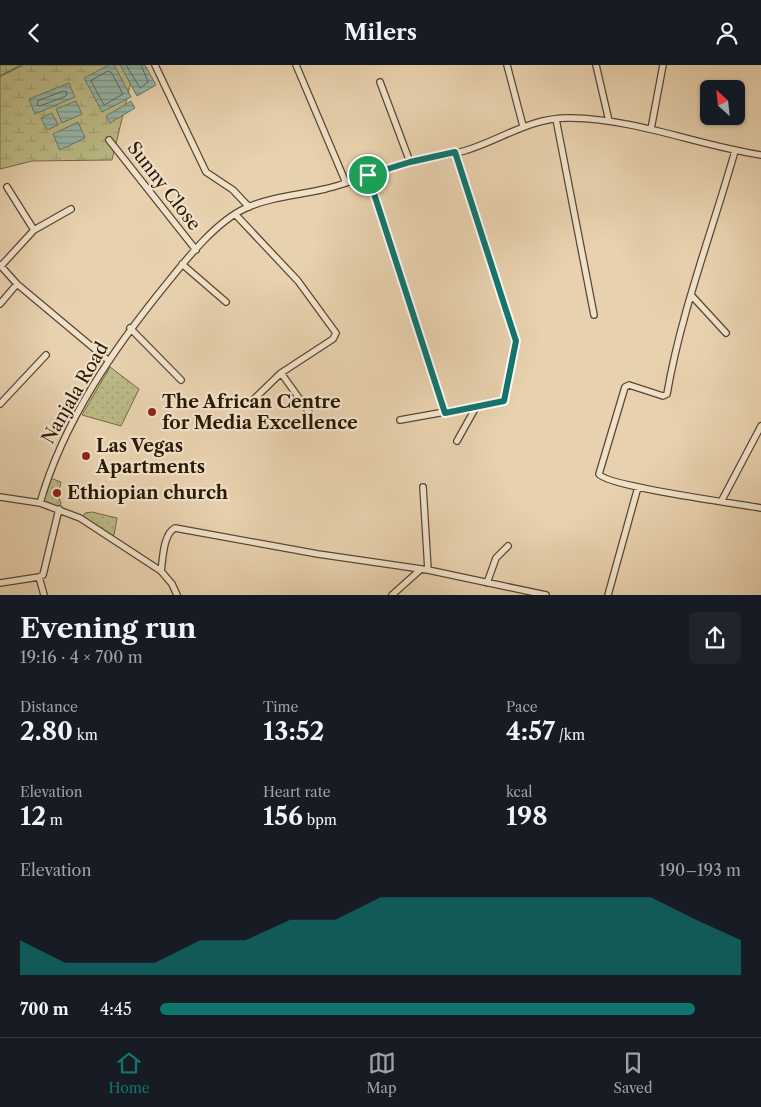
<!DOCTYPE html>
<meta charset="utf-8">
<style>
body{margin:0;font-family:"Libre Caslon Text",serif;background:#20242c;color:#f1f3f6;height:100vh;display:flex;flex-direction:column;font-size:19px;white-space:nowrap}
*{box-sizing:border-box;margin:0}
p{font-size:16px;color:#9ea1a6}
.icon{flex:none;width:28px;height:28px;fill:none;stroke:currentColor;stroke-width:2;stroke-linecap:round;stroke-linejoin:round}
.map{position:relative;height:530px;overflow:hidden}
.side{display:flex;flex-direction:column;background:#171b24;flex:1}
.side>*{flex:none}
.needle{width:32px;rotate:333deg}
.tools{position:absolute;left:700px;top:15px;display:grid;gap:10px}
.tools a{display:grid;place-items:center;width:45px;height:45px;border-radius:8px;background:#171b24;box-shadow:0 1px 4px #0004;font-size:25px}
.pin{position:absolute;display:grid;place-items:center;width:42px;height:42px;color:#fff;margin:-21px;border:2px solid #fff;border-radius:50%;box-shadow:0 1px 5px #0007}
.round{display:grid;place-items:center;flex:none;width:52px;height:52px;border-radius:8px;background:#20242c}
.overview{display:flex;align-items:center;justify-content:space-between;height:85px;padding:0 20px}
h1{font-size:28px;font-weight:700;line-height:38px}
.metrics{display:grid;grid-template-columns:repeat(3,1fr);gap:8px;height:85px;padding:5px 20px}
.metrics div{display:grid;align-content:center}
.metrics b{font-size:25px;font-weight:700}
.metrics small{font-size:14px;font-weight:400}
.metrics p{font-size:14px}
.chart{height:140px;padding:10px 20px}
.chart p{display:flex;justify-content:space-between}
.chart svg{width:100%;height:90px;margin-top:5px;fill:#0f766e;opacity:.7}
ul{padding:0 20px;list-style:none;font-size:16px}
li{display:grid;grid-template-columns:80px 60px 1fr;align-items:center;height:38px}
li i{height:12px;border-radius:6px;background:#0f766e}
header{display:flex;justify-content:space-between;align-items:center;height:65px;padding:0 20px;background:#171b24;font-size:22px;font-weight:700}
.menu{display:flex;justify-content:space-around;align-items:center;height:70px;border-top:1px solid #363941;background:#171b24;font-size:14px;color:#9ea1a6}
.menu a{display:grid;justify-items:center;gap:2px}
.menu .selected{color:#0f766e}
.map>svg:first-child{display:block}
</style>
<header><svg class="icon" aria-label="back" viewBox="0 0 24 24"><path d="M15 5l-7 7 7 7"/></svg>Milers<svg class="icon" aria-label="person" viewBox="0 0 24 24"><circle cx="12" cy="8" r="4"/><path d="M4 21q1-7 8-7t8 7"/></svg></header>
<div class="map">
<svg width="761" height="530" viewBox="0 0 761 530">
<defs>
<pattern id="grass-dots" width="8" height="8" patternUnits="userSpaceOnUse" patternTransform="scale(1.25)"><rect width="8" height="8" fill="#bbba86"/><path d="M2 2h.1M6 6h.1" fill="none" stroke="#a19f72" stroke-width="1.8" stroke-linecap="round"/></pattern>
<pattern id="wetland-marsh" width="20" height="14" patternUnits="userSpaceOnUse" patternTransform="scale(1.25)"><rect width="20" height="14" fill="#bbba86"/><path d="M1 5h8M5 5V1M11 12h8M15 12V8" fill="none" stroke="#a19f72"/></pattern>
<pattern id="water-rules" width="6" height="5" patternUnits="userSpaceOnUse" patternTransform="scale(1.25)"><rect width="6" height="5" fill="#97b7aa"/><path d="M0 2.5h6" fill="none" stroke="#7b9488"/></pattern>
</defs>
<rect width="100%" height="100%" fill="#e8d1ae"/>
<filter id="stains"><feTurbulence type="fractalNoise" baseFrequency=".004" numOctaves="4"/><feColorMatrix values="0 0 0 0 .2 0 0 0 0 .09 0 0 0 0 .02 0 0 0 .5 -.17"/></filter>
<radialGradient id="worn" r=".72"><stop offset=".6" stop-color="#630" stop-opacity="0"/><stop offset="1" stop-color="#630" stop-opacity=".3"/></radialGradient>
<path fill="url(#grass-dots)" stroke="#726a44" d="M110 302 139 324 121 361 82 350Z
M50 413 61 417 58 429 61 439 58 442 43 437Z
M92 447 117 453 114 470 110 471 83 452 85 448Z"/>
<path fill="url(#wetland-marsh)" stroke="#726a44" d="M0 0H135L112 95 32 96 0 104Z"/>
<path fill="url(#water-rules)" stroke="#6b7867" d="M109 0H114L131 32 102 47 84 13Z
M120 0H145L156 20 137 31Z
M69 18 75 32 35 49 29 34Z
M76 36 82 49 62 58 56 44Z
M131 36 135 43 110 58 106 51Z
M52 48 58 60 47 65 41 53Z
M78 57 85 73 60 85 53 69Z"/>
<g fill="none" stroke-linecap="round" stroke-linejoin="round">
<path stroke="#606856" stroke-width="1" d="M126 0 140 23 148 17 141 0
M108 6 111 7 123 29 104 40 91 16Z
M64 26 67 27 66 31 40 41 37 40 38 36Z"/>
<path stroke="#6b7867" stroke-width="2" d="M0 11 22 0"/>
<g stroke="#5a472e" stroke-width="8">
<path id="minor" d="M155 0 206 107 233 125 249 142
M296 0 346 118
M507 0 523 61
M596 0 609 56
M380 17 410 97
M556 54 594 250
M651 64 663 0
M109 75 196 185
M735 86C712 167 681 247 667 329L663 331 629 320 625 322 599 409C606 421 738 439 761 443
M368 110 445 348
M7 122 34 165
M235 149 298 216 336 268 333 274 281 308 253 335
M182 199 226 237
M0 200 17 219 109 296
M1 201 34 165 71 144
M692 231 726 268
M0 239 17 219
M130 263 181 315
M281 308 309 347
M0 339 46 290
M400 355 501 337 505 333 516 276 455 87
M457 376 476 342
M423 422 428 505
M0 432 40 438 80 453 161 506 172 519 177 530
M722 435 761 361
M40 438C64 355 114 283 168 217 188 192 217 156 246 143 270 132 300 130 325 124 354 117 382 104 411 97 429 92 447 91 464 86 502 75 529 52 571 53 636 54 697 80 761 90
M161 506C163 494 163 469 175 463L318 489 428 505 546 530
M39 512 44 530
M0 518 39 512 43 510 59 444
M487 518 496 493 508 481
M392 530 420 505
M608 530 638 422"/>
</g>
<use href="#minor" stroke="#f0e1ca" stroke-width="5.5"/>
</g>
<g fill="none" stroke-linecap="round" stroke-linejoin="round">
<g stroke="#fff" stroke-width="10">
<path id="route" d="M455 87 516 276 504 336 445 348 368 110 410 97Z"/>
</g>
<use href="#route" stroke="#0f766e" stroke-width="6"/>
</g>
<g fill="#8f2418" stroke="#f0e1ca" stroke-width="2">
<circle cx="152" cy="347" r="5"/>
<circle cx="86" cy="391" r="5"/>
<circle cx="57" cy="428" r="5"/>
</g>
<g text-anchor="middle" stroke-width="4.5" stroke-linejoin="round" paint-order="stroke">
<g font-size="18" fill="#2a1903" stroke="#f0e1ca">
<text transform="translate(164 121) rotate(52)" y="6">Sunny Close</text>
<text transform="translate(75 328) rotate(-60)" y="6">Nanjala Road</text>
</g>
<g font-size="18" font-weight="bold" fill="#2a1903" stroke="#f0e1ca" text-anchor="start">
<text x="162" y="343">The African Centre<tspan x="162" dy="21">for Media Excellence</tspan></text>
<text x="96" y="387">Las Vegas<tspan x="96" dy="21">Apartments</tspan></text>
<text x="67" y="434">Ethiopian church</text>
</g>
</g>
<rect width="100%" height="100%" filter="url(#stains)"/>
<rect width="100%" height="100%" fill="url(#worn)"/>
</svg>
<div class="tools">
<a><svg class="needle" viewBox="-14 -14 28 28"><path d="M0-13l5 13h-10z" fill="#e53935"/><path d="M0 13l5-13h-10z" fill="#9ea1a6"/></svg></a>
</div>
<div class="pin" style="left:368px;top:110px;background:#1e9e55"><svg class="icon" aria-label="arrive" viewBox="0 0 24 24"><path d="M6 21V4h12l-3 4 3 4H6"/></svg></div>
</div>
<section class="side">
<div class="overview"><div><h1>Evening run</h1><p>19:16 · 4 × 700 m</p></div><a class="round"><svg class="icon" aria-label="share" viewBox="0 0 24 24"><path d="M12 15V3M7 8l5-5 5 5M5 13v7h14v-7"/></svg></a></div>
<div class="metrics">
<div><p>Distance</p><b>2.80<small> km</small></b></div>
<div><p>Time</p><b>13:52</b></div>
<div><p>Pace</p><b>4:57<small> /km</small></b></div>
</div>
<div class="metrics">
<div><p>Elevation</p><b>12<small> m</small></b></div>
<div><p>Heart rate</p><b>156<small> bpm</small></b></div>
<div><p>kcal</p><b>198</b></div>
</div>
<div class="chart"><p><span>Elevation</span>190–193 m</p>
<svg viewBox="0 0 160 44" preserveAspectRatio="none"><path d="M0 44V27L10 38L20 38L30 38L40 27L50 27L60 17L70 17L80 6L90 6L100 6L110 6L120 6L130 6L140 6L150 17L160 27V44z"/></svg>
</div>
<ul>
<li><b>700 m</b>4:45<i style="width:92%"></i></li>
</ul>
</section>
<nav class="menu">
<a class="selected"><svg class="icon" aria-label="home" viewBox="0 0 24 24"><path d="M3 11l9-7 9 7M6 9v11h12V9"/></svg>Home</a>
<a><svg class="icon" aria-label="map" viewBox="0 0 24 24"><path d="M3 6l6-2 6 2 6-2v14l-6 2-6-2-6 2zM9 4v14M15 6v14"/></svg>Map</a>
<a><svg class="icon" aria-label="saved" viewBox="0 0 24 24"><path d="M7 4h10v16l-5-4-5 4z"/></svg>Saved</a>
</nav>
